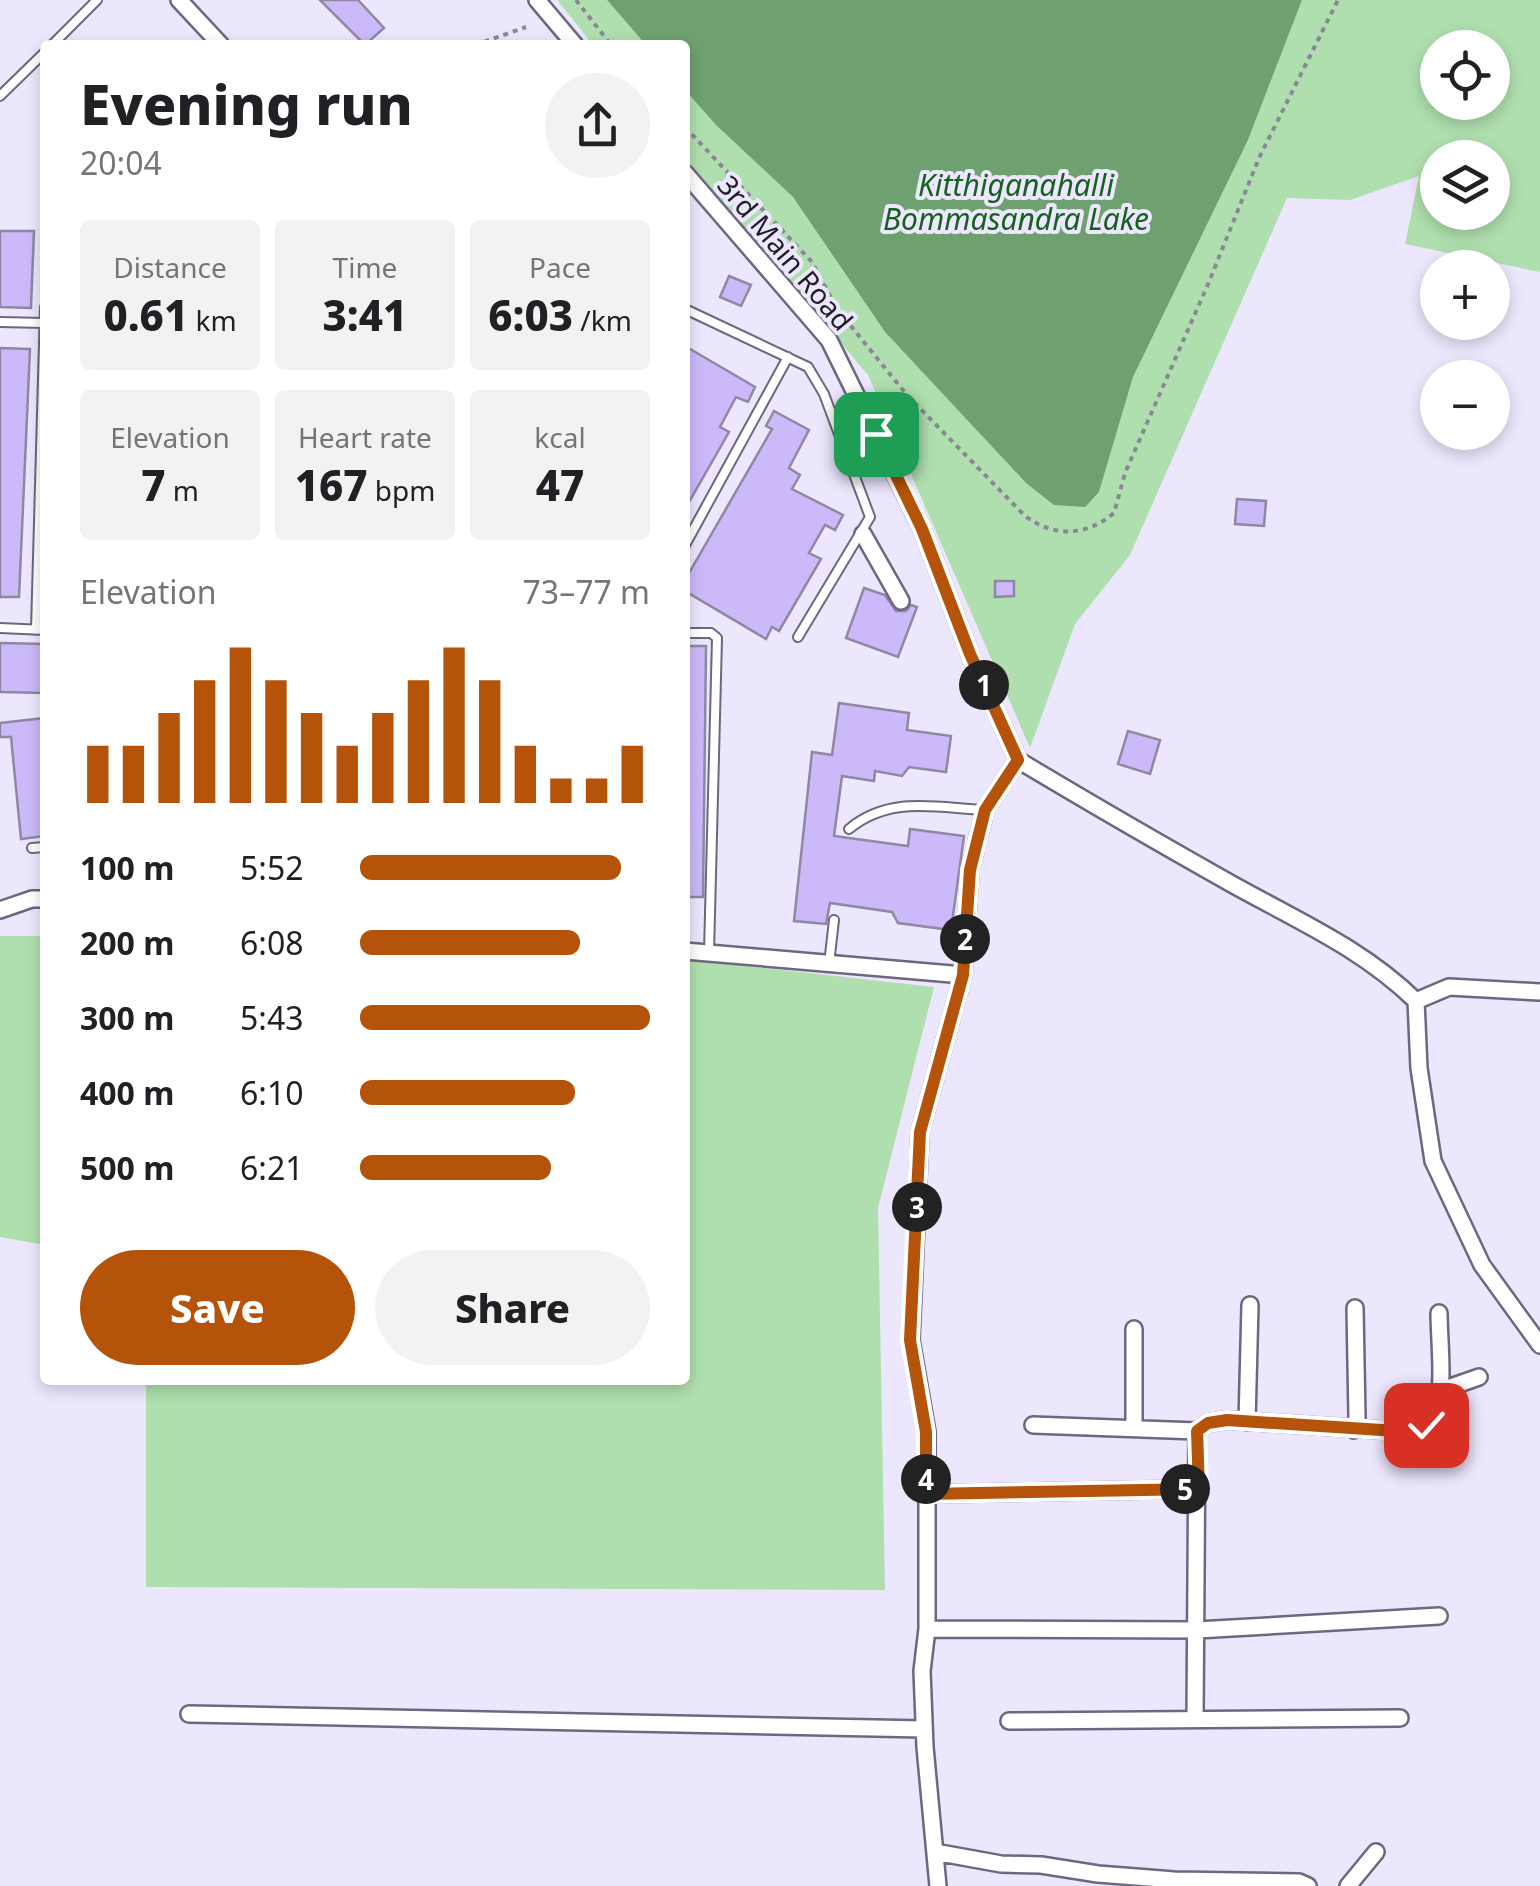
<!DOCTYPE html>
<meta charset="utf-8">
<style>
body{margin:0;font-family:"Noto Sans",sans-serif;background:#f2f2f2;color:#202124;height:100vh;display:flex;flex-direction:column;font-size:38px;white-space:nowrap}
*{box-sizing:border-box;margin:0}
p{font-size:32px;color:#757577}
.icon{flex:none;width:55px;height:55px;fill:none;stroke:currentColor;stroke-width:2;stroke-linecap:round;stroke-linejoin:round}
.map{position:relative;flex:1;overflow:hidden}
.details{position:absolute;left:40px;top:40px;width:650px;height:1345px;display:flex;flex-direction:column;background:#fff;border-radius:10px;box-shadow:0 5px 15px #0003}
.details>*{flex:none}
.tools{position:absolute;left:1420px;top:30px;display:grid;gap:20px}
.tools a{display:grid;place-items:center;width:90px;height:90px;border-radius:50%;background:#fff;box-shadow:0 5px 15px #0003;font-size:50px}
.pin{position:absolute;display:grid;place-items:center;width:85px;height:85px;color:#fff;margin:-42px;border-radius:20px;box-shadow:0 5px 15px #0006}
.km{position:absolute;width:50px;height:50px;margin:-25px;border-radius:50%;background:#222;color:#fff;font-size:28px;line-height:50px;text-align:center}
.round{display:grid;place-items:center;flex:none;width:105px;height:105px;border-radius:52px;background:#f2f2f2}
.summary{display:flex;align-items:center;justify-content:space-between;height:170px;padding:0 40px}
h1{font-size:55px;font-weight:800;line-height:75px}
.stats{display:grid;grid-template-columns:repeat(3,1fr);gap:15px;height:170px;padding:10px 40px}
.stats div{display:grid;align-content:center;border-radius:10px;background:#f2f2f2;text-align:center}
.stats b{font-size:42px;font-weight:800}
.stats small{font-size:28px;font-weight:400}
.stats p{font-size:28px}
.chart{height:280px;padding:20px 40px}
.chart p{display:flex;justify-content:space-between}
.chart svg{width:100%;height:180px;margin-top:10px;stroke:#b45309;stroke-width:6}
.action{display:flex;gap:20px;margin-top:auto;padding:20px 40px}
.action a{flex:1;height:115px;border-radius:60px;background:#b45309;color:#fff;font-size:40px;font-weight:800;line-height:115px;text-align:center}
.action a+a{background:#f2f2f2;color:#202124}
ul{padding:0 40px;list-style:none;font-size:32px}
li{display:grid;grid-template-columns:160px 120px 1fr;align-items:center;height:75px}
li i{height:25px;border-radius:12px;background:#b45309}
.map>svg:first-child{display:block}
</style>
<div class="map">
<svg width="1540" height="1886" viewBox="0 0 1540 1886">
<rect width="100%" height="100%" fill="#ede7fd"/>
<path fill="#afdfaf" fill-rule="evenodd" d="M557 0H607L646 45H593Z
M1302 0H1540V272L1405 244 1419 176 1350 200 1287 198 1130 555 1075 624 1030 748 868 375 685 158V90L716 125 793 197 885 332 1026 483 1099 492 1133 377 1248 140ZM1438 48H1492V102H1438ZM1438 158H1492V212H1438Z
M0 936H45V1245L0 1237Z
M685 959 934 987 878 1208 885 1590 146 1587V1380H685Z"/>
<path fill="#6ea16f" d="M607 0H1302L1248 140 1133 377 1099 492 1085 507 1054 505 1026 483 885 332 793 197 716 125 685 90V45H646Z"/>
<path fill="#ccb9fa" stroke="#8f88a2" stroke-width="2.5" d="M320 0H358L384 28 365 45Z
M0 231H34L31 308 0 307Z
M729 276 751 285 741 306 720 297Z
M685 346 755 387 748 402 736 397 720 427 729 432 685 509Z
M0 348 30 349 19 597H0Z
M774 411 809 430 789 468 800 475 792 489 843 515 835 530 825 525 809 553 821 559 779 631 772 627 766 639 685 591V580L772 429 766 426Z
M1237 499 1266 501 1264 526 1235 524Z
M995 581H1014V596L995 597Z
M864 588 885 595 896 611H906L911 605 917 607 898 657 846 638Z
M0 643 45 644V693L0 692Z
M685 646H706L703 897H685Z
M839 703 909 713 907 730 951 736 946 772 909 767 902 776 875 771 874 781 842 776 834 836 908 846 910 829 964 836 951 930 898 923 892 912 830 903 826 924 794 921 812 752 832 755Z
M45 718V836L21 839 11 737H0V723Z
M1128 731 1160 740 1150 774 1118 764Z"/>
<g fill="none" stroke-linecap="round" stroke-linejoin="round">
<g stroke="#6d677f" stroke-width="12">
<path id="lane" d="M52 45 97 0
M0 96 45 52
M685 309 808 367 824 394 870 517 798 637
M0 322 45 323
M685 545 788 357
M0 628 45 630
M36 630 45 307
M685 633H711L717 638 709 953
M849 829C890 795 936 808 985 810
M32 848 45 847
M829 964 834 920"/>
</g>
<g stroke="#6d677f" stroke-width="20">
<path id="street" d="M179 0 221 45
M537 0 575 45
M685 173 829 340 922 529 970 654 1018 760
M863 534 901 601
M0 910 32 899H45
M685 951 963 975
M1416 1001 1449 987 1540 992
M1134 1329V1427
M1439 1391 1479 1377
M1247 1422 1250 1305
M1033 1425 1197 1431
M1354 1430 1357 1418 1355 1308
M927 1494 1199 1489
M927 1629 1197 1630 1439 1616
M189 1714 924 1729
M1195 1718 1197 1431 1208 1423 1227 1420 1412 1432C1422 1427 1432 1423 1436 1411 1445 1387 1439 1340 1439 1313
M1009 1721 1400 1718
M935 1852 1001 1864 1041 1865 1098 1874 1174 1880 1299 1882 1308 1886
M938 1886 925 1747 922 1671 927 1629V1432L911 1340 920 1132 963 975 970 870 985 810 1018 760C1088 802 1159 843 1230 883 1296 920 1362 948 1416 1001L1419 1068 1433 1161 1482 1265 1540 1345
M1348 1886 1376 1852"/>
</g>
<path stroke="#8b8797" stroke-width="4" stroke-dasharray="5 5" stroke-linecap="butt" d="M576 0 611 45
M475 45 526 27
M685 127 812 262 837 309 907 395 1025 516C1055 538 1087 536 1114 513L1125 473 1209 282 1259 158 1338 0"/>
<use href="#lane" stroke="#fff" stroke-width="8"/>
<use href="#street" stroke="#fff" stroke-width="15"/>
</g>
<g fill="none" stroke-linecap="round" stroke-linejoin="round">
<g stroke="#fff" stroke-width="20">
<path id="route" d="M876 434 922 529 970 654 1018 760 985 810 970 870 963 975 920 1132 910 1340 926 1432V1494L1199 1489 1197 1431 1208 1423 1227 1420 1412 1432 1426 1425"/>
</g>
<use href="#route" stroke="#b45309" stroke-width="12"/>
</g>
<g text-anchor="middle" stroke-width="8" stroke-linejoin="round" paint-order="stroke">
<g font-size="28" fill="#201d27" stroke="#ede7fd">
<text transform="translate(785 253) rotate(50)" y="10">3rd Main Road</text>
</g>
<g font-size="30" font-style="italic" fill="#166120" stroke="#ede7fd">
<text x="1016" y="196">Kitthiganahalli<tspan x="1016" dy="34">Bommasandra Lake</tspan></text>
</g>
</g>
</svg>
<div class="tools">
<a><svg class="icon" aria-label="locate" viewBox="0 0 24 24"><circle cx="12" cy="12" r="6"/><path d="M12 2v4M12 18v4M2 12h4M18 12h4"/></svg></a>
<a><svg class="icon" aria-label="layers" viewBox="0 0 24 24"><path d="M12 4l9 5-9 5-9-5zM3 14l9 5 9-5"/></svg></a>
<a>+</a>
<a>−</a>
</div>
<div class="pin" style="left:876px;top:434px;background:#1e9e55"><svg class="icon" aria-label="arrive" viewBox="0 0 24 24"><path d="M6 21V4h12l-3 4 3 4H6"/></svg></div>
<div class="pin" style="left:1426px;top:1425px;background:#d93025"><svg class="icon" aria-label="check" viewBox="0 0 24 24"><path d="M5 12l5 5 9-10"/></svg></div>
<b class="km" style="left:984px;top:685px">1</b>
<b class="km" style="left:965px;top:939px">2</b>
<b class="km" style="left:917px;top:1207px">3</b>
<b class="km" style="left:926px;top:1479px">4</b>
<b class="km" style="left:1185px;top:1489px">5</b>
<section class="details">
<div class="summary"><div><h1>Evening run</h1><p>20:04</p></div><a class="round"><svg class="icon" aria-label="share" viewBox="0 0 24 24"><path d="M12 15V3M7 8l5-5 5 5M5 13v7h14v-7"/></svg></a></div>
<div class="stats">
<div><p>Distance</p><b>0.61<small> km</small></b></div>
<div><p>Time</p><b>3:41</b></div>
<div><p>Pace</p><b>6:03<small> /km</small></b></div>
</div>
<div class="stats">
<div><p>Elevation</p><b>7<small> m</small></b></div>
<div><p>Heart rate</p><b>167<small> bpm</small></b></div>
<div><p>kcal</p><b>47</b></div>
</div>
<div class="chart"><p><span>Elevation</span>73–77 m</p>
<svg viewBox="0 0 160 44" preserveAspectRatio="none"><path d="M5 44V30M15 44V30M25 44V22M35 44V14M45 44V6M55 44V14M65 44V22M75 44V30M85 44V22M95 44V14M105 44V6M115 44V14M125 44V30M135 44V38M145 44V38M155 44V30"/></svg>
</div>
<ul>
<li><b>100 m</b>5:52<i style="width:90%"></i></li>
<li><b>200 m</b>6:08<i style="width:76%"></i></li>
<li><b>300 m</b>5:43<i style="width:100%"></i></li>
<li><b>400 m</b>6:10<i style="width:74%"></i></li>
<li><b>500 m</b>6:21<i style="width:66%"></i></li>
</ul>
<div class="action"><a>Save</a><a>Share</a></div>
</section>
</div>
